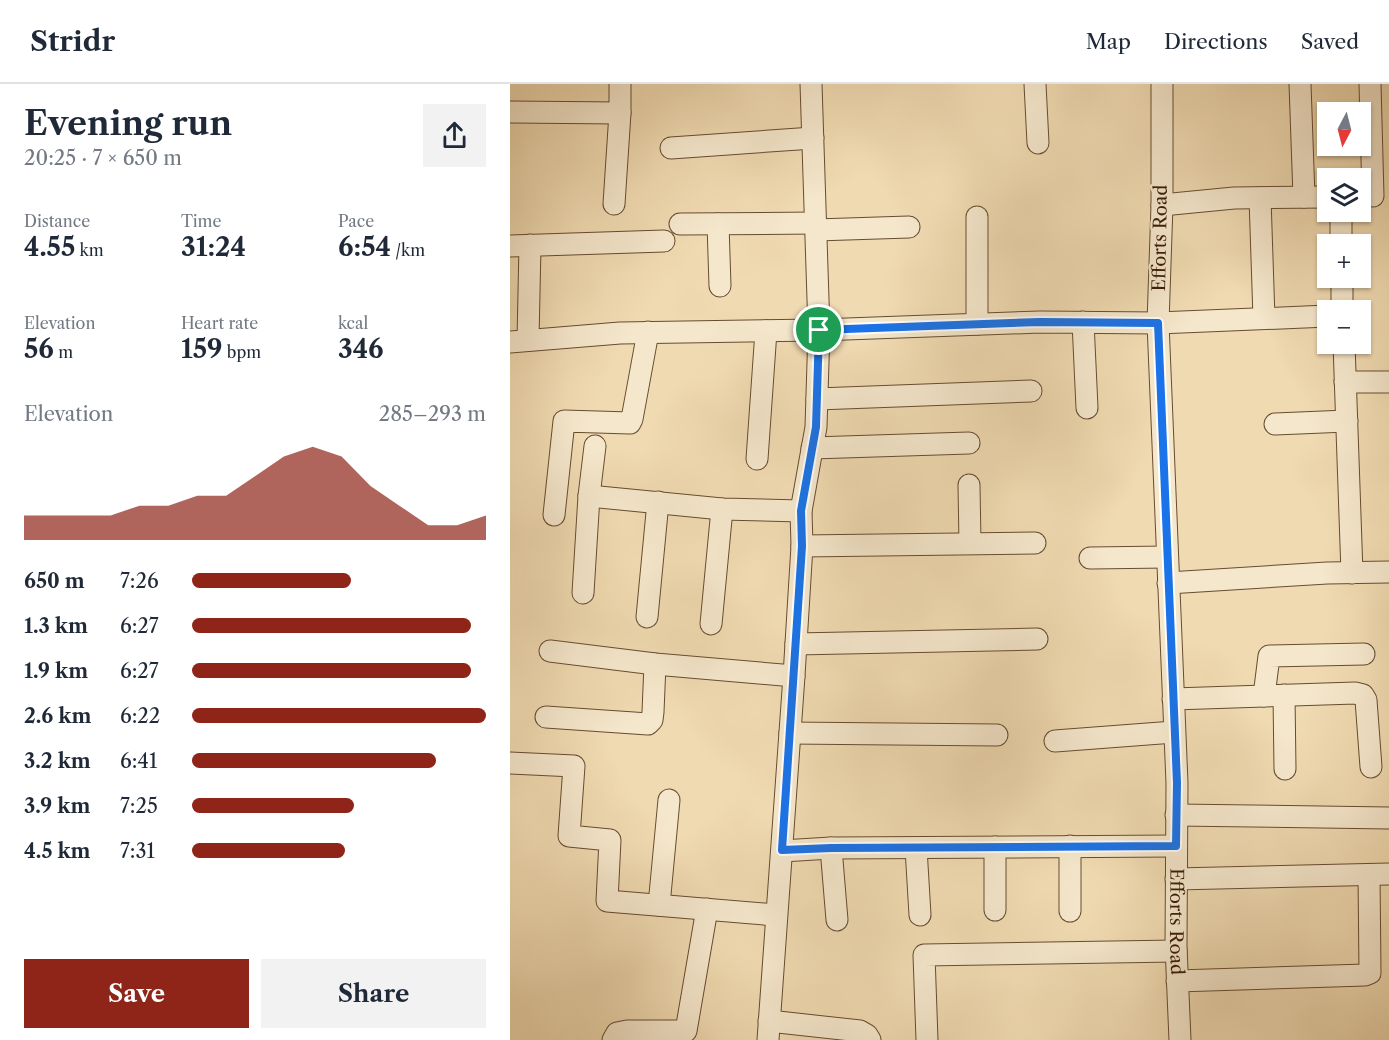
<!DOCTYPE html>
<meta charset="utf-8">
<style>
body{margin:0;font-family:"Libre Caslon Text",serif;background:#f2f2f3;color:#1f2937;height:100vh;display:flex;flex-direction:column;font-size:22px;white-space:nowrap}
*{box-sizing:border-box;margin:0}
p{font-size:20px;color:#747a83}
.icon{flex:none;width:33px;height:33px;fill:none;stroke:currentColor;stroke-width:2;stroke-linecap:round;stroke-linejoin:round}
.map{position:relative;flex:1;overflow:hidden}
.sheet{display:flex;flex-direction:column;background:#fff;width:510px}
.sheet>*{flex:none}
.needle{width:39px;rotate:187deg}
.tools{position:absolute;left:807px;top:18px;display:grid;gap:12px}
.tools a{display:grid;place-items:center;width:54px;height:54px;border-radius:0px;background:#fff;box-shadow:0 2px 4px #0004;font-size:30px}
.pin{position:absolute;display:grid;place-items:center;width:51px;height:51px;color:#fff;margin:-26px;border:3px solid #fff;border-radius:50%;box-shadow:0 2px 6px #0007}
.round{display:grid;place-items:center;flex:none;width:63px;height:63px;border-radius:0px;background:#f2f2f3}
.summary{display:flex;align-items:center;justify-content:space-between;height:102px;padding:0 24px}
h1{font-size:33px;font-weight:700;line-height:45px}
.metrics{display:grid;grid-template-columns:repeat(3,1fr);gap:9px;height:102px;padding:6px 24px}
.metrics div{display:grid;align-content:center}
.metrics b{font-size:26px;font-weight:700}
.metrics small{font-size:16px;font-weight:400}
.metrics p{font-size:16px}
.chart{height:168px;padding:12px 24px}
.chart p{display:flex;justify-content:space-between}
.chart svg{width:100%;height:108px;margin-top:6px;fill:#8f2418;opacity:.7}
.primary-button{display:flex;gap:12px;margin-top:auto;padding:12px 24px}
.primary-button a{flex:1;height:69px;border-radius:0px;background:#8f2418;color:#fff;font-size:24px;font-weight:700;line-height:69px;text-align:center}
.primary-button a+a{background:#f2f2f3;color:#1f2937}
ul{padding:0 24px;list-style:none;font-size:20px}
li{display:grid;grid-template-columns:96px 72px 1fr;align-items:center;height:45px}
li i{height:15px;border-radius:8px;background:#8f2418}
header{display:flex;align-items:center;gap:36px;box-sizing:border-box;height:84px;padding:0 30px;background:#fff;border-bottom:2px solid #e0e1e3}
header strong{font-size:28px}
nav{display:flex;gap:33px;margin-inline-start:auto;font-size:21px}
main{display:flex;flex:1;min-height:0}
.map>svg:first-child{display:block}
</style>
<header>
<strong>Stridr</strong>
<nav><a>Map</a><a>Directions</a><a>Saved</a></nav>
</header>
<main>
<section class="sheet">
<div class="summary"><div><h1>Evening run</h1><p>20:25 · 7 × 650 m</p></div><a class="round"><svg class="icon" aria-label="share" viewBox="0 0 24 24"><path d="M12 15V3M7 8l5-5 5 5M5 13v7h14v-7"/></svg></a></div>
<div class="metrics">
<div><p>Distance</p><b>4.55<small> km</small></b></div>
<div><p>Time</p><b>31:24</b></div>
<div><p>Pace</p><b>6:54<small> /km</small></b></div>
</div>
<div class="metrics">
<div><p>Elevation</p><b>56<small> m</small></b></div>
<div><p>Heart rate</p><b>159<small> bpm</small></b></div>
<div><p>kcal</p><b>346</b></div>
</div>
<div class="chart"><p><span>Elevation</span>285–293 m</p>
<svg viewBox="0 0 160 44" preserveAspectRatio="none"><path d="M0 44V34L10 34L20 34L30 34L40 30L50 30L60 26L70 26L80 18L90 10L100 6L110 10L120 22L130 30L140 38L150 38L160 34V44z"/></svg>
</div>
<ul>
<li><b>650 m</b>7:26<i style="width:54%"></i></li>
<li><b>1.3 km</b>6:27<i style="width:95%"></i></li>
<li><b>1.9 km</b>6:27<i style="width:95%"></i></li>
<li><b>2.6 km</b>6:22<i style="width:100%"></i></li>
<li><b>3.2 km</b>6:41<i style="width:83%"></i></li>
<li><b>3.9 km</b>7:25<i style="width:55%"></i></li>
<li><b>4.5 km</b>7:31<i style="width:52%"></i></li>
</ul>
<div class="primary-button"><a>Save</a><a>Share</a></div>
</section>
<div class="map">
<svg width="879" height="956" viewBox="0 0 879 956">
<rect width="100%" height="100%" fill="#f0dab1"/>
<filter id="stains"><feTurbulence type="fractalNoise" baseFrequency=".00333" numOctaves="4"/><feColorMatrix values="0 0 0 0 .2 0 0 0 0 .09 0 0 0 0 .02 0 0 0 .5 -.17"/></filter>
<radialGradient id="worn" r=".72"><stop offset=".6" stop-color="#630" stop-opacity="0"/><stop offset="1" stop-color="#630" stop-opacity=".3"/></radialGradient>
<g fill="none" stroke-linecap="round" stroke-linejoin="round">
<g stroke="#674c30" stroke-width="23">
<g id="street">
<path d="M525 0 528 59"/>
<path id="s1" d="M652 0V121L648 239 667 699 666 862 670 956"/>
<path d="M790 0 794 113"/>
<path d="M860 0 863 112"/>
<path d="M0 28 110 29V0"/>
<path d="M161 64 303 54"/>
<path d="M750 114 754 234"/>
<path d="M104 120 110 29"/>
<path d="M652 121 724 114 818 113"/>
<path d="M831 128V160"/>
<path d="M467 133V240"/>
<path d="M170 140 306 139"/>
<path d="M208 140 210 202"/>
<path d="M306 146 399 143"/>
<path d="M0 162 154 157"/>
<path d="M832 194V226"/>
<path d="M573 238 577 324"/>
<path d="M18 256 20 161"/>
<path d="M0 258 110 249 309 246 530 238 648 239 818 232"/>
<path d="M834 260 842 489"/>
<path d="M835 298H879"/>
<path d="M307 315 521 307"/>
<path d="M765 340 837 337"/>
<path d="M302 364 459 359"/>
<path d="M247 375 256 247"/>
<path d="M459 401 460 459"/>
<path d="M79 412 212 425 291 427"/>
<path d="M44 431 54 337 120 339 122 335 138 248"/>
<path d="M292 462 525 459"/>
<path d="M580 474 657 473"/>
<path d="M658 499 817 489 879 488"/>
<path d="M73 509 79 412 85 362"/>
<path d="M137 533 148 418"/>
<path d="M201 540 212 425"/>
<path d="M286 560 527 555"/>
<path d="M40 567 145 580 284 592"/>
<path d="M774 611 775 685"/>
<path d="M754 612 759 572 854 570"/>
<path d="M663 615 845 609 853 611 856 616 861 683"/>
<path d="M36 633 138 640 142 636 143 628 145 580"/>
<path d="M280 649 487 651"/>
<path d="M545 657 664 648"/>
<path d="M0 679 64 682 59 752 100 756 97 817 266 831"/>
<path d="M666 731 879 734"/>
<path d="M485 763V826"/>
<path d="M321 764 327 836"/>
<path d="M406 764 410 831"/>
<path d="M272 767 321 764 666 762"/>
<path d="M666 795 879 790"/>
<path d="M149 821 159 716"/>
<path d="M560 827V762"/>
<path d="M667 897 855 891 860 889 859 791"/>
<path d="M259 937 350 947 357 951 360 956"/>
<path d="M103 956 107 949 117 947H176L197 825"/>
<path d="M258 956 284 592 292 462 291 427 306 343 309 246 301 0"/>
<path d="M417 956 414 871 666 867"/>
</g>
</g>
<use href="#street" stroke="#f5e7cc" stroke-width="21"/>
</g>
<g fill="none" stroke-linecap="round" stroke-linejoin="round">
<g stroke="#fff" stroke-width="12">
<path id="route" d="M530 238 648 239 667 699 666 762 321 764 272 766 292 462 291 427 306 343 309 246Z"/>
</g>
<use href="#route" stroke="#1a73e8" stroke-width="8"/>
</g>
<g text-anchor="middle" stroke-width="4.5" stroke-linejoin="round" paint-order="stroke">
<g font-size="18" fill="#391c05" stroke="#f5e7cc">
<text transform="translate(650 154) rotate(-89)" y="6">Efforts Road</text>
<text dy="6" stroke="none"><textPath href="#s1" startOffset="838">Efforts Road</textPath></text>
</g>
</g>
<rect width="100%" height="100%" filter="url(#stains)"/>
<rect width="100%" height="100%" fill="url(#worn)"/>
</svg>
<div class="tools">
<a><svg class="needle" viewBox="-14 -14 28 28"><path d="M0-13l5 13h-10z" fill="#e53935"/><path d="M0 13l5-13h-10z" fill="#747a83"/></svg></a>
<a><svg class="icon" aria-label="layers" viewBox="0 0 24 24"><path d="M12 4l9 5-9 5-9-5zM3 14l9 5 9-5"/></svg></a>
<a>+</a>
<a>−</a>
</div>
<div class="pin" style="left:309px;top:246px;background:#1e9e55"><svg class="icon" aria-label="arrive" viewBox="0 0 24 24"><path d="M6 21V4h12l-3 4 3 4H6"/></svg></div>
</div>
</main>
